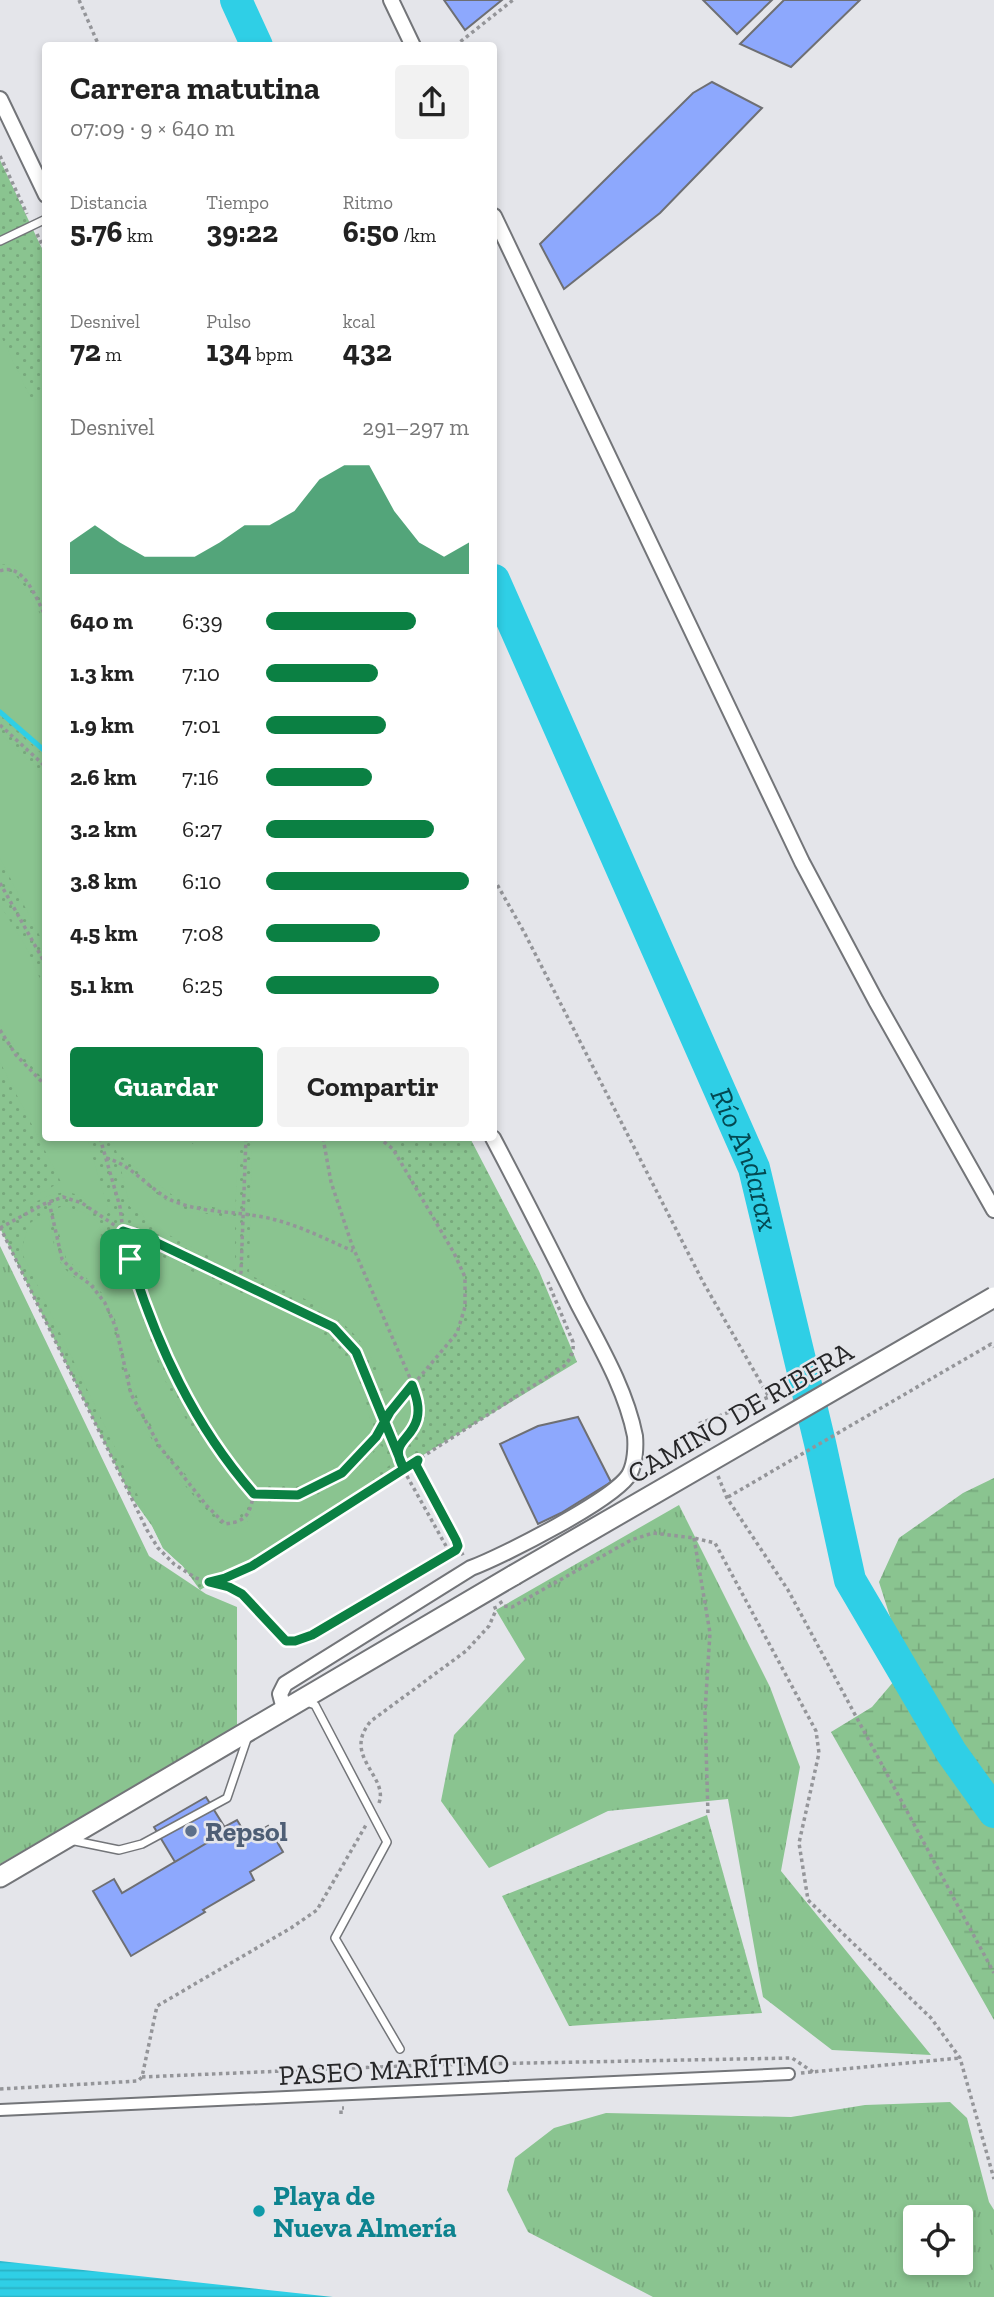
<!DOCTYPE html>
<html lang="es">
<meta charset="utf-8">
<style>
body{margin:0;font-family:"Zilla Slab",serif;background:#f2f2f2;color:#222;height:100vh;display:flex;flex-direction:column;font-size:26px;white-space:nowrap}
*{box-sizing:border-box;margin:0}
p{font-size:23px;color:#767676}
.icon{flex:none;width:38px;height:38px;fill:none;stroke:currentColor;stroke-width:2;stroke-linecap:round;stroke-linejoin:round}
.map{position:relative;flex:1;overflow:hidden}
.details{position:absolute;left:42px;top:42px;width:455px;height:1099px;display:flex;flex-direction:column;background:#fff;border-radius:7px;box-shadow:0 4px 10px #0003}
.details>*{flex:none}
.fabs{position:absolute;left:903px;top:2205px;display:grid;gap:14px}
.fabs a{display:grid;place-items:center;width:70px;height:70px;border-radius:7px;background:#fff;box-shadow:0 4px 10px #0003;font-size:35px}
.pin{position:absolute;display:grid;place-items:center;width:60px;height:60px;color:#fff;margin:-30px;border-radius:14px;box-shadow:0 4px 10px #0006}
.round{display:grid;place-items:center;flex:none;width:74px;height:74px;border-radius:7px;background:#f2f2f2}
.headline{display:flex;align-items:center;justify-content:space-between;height:119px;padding:0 28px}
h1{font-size:32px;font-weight:700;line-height:52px}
.figures{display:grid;grid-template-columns:repeat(3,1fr);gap:10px;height:119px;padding:7px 28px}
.figures div{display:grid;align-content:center}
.figures b{font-size:30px;font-weight:700}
.figures small{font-size:19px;font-weight:400}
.figures p{font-size:19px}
.chart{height:196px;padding:14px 28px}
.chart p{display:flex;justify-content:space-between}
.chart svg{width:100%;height:126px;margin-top:7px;fill:#0b8043;opacity:.7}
.action{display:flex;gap:14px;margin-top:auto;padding:14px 28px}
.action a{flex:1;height:80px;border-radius:7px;background:#0b8043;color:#fff;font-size:28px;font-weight:700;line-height:80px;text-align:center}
.action a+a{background:#f2f2f2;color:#222}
ul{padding:0 28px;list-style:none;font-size:23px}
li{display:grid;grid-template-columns:112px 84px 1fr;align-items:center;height:52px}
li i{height:18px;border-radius:9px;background:#0b8043}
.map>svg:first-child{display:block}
</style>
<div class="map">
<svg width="994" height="2297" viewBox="0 0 994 2297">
<defs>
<pattern id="grass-tufts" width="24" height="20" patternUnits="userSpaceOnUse" patternTransform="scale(1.75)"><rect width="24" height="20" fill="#8ac490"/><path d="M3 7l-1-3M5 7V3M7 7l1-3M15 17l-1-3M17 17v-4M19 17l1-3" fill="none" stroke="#77a87c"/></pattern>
<pattern id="wetland-marsh" width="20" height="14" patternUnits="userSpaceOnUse" patternTransform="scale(1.75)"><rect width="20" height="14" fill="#8ac490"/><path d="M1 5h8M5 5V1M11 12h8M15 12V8" fill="none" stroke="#77a87c"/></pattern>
<pattern id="park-dots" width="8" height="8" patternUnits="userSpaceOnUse" patternTransform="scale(1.75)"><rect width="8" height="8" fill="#8ac490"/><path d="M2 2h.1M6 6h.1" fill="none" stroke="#77a87c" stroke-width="1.8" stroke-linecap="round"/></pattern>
<pattern id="water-rules" width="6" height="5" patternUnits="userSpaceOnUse" patternTransform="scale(1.75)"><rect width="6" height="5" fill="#2fcfe6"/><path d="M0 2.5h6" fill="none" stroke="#2ab2c5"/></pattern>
</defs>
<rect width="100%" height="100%" fill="#e4e5ea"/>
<path fill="url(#grass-tufts)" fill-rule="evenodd" d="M0 1246 149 1556 206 1594 237 1607V1727L0 1864Z
M679 1505 770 1687 800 1767 781 1871 931 2055 832 2050 763 1997 728 1799 608 1811 489 1868 441 1801 454 1735 525 1659 496 1610Z
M950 2102 967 2118 989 2202 994 2210V2297H653L528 2232 507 2190 515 2158 554 2128 606 2113 791 2117 865 2105ZM961 2217V2263H915V2217Z"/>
<path fill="url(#wetland-marsh)" d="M994 1478V2020L831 1732 872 1707 906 1667 879 1582 899 1538 963 1493Z"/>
<path fill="url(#park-dots)" d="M0 160 46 257V1138H470L539 1271 577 1362 200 1590 182 1565 163 1548 152 1526 130 1495 0 1228Z
M707 1815 762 2013 569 2026 502 1896Z"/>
<path fill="#8ac490" d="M0 334 32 401 45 395V607C35 590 24 559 0 565Z
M4 572 16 576 26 588 45 623V747L0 707V575Z
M0 717 45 757V764L0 722Z
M0 734 45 776V946L0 858Z
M0 905 25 945 45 990V1081L18 1051 0 1025Z
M0 1038 45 1092 46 1138H87L109 1212 106 1215C70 1182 61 1190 20 1209L18 1205 61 1182 0 1062Z
M112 1138H177L179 1140 192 1138V1144L202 1138H239L235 1211 190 1203 175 1197 117 1153Z
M252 1138H387L415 1190 454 1253 465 1277V1307L457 1333 412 1385C420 1412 421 1420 402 1441 398 1431 393 1421 389 1411 386 1399 383 1386 379 1374 357 1316 302 1296 249 1275Z
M121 1169 174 1206 194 1212 235 1218V1270L150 1225 141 1212 130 1207Z
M63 1206C73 1209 88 1212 96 1220 107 1232 91 1255 123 1258 142 1307 152 1361 178 1406 197 1440 225 1466 246 1498 247 1517 234 1521 219 1515L164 1448 140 1405 131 1379 114 1315 104 1295 66 1258 55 1219V1212L58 1208Z
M47 1211C51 1227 54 1260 67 1271 80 1283 95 1291 105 1307 116 1327 117 1352 123 1374 137 1424 167 1467 202 1505 212 1516 224 1533 240 1526 252 1521 254 1512 254 1501 316 1507 340 1487 381 1445L390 1465C349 1495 309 1524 266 1551 253 1559 228 1577 213 1577 192 1578 177 1561 163 1548L21 1251 29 1224Z
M146 1249C170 1260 194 1273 219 1284 261 1302 315 1317 344 1354 361 1376 367 1403 372 1429 349 1455 329 1480 292 1485 278 1487 267 1488 254 1481L202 1417 189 1392 172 1358 136 1257Z"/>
<path fill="url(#water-rules)" d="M0 2261 333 2297H0Z"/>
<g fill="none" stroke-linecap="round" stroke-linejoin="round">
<path stroke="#2fcfe6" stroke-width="5" d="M0 712 46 752"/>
<g stroke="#2fcfe6" stroke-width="32">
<path d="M236 0 257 46"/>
<path id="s1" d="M494 580 754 1168 820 1443 850 1580 951 1752 994 1812"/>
</g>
</g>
<path fill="#8da8fd" stroke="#6e6f73" stroke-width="2" d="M444 0H502L465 30Z
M703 0H772L737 34Z
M784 0H860L791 67 740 44Z
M712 82 762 108 660 213 564 289 540 244 693 93Z
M578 1417 611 1482 561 1513 538 1524 500 1444 538 1426Z
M206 1797 227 1831 175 1862 154 1827Z
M237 1820 248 1838 268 1826 283 1852 250 1872 254 1880 203 1910 205 1912 131 1956 93 1891 114 1879 122 1893 227 1831 224 1827Z"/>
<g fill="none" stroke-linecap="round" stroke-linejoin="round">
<g stroke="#737579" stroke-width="10">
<path id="service" d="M0 241 46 219
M307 1702 315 1705 387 1842 335 1938 400 2049
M70 1840 119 1850 142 1844 227 1798 248 1736"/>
</g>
<g stroke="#737579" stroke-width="14">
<path id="pedestrian" d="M0 2110 789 2074"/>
</g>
<g stroke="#737579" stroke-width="18">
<path id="minor" d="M391 0 413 46
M0 99 46 195
M494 216 802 862 876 1001 994 1210
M284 1709 280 1694 285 1684 471 1568C501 1557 618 1498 630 1473 635 1463 636 1447 635 1436 626 1390 600 1346 578 1304 550 1248 522 1193 493 1138"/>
</g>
<g stroke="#737579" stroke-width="23">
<path id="secondary" d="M0 1877 514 1575"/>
</g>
<path stroke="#949599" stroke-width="3.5" stroke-dasharray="3.5 3.5" stroke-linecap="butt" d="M79 0 99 46
M455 46 513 0
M0 156 27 214
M37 234 46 253
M0 571C24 561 37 601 46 617
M0 725 46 767
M494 879 524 932 703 1282 769 1397 698 1424 706 1443
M0 883 46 965
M0 1030 16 1055 46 1086
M100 1138 120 1207 123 1231 151 1240 333 1327 356 1352 398 1460
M323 1138 331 1182 352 1245 410 1378 418 1402 417 1421 398 1447V1460L446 1546
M106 1158C133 1165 149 1190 173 1201 202 1213 233 1211 263 1217 295 1223 323 1238 353 1251
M49 1202 62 1259 75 1273 91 1285 105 1303 116 1328 131 1394 160 1447 207 1506 225 1524C248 1521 249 1514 254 1494
M0 1227 147 1530 158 1548 174 1564 196 1578 235 1590 286 1641H295L312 1635 456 1550 458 1546 456 1540 416 1465 418 1460
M0 1228 44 1204 63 1197 82 1203 123 1231 146 1310 169 1364 199 1421 254 1494 298 1495 342 1473 376 1437 390 1412 457 1333 465 1307V1277L454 1253 393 1149 379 1138
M239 1281 241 1272 246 1138
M718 1476 727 1498 788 1590 994 1973
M728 1497 991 1344 994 1347
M694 1538 710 1633 705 1711 708 1815
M458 1546 464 1557
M211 1582 225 1578 252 1566 564 1366C571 1358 574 1353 573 1342L548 1282
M500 1601 503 1606 512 1607 631 1540 653 1533 694 1538 715 1543 816 1731 819 1753 799 1843 808 1900 931 2018 960 2058 994 2179
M379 1803C389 1776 341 1756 371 1721L466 1651 489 1626 496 1610 494 1605
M801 2073 960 2058
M142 2077 424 2065 792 2058 813 2072
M0 2089 138 2081 142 2077 157 2006 291 1928 317 1910 366 1825
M341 2114V2108H344"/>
<use href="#service" stroke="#fff" stroke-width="7"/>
<use href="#pedestrian" stroke="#fff" stroke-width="10"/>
<use href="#minor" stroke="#fff" stroke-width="14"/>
<use href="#secondary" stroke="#fff" stroke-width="19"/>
<g stroke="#737579" stroke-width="23" stroke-linecap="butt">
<path id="secondary-bridge" d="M514 1575 994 1297"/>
</g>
<use href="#secondary-bridge" stroke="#fff" stroke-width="19"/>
</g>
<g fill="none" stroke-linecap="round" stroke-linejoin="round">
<g stroke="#fff" stroke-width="14">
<path id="route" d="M130 1259 123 1231 151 1240 333 1327 356 1352 404 1469 252 1566 225 1578 209 1582 229 1587 242 1594 286 1641H295L312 1635 456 1550 458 1546 456 1540 416 1465 418 1460 404 1469C388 1441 411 1442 417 1419 420 1407 416 1396 412 1385L390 1412 376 1437 342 1473 298 1495 254 1494C194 1426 157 1345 130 1259"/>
</g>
<use href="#route" stroke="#0b8043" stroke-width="9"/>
</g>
<circle fill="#5c6f8a" stroke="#e4e5ea" stroke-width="2.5" cx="191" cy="1831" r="7"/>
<circle fill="#0f9aa8" stroke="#e4e5ea" stroke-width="2.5" cx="259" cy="2211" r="7"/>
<g text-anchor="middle" stroke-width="5" stroke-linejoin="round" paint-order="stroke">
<g font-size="28" fill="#272729" stroke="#e4e5ea">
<text transform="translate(740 1412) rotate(-30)" y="10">CAMINO DE RIBERA</text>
<text transform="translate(394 2069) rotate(-3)" y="10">PASEO MARÍTIMO</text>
</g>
<g font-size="28" font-weight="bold" fill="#4e5e75" stroke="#e4e5ea" text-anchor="start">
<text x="205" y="1841">Repsol</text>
</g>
<g font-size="28" font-weight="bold" fill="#0d838f" stroke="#e4e5ea" text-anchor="start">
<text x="273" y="2205">Playa de<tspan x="273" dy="32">Nueva Almería</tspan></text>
</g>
<g font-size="30" font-style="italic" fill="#034952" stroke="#e4e5ea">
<text dy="10" stroke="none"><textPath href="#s1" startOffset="632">Río Andarax</textPath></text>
</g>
</g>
</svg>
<div class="fabs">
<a><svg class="icon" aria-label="locate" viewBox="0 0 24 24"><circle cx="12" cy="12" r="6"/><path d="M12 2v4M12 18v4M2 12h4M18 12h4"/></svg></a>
</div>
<div class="pin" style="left:130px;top:1259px;background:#1e9e55"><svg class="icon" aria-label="arrive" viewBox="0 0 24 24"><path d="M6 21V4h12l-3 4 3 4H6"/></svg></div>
<section class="details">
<div class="headline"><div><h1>Carrera matutina</h1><p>07:09 · 9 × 640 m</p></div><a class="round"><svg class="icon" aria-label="share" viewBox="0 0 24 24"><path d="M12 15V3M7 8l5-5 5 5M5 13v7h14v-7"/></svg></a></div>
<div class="figures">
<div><p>Distancia</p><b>5.76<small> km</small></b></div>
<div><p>Tiempo</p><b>39:22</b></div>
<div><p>Ritmo</p><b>6:50<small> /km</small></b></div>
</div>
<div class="figures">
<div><p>Desnivel</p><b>72<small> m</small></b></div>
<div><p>Pulso</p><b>134<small> bpm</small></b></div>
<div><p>kcal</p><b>432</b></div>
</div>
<div class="chart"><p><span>Desnivel</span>291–297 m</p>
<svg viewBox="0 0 160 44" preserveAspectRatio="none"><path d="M0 44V33L10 27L20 33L30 38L40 38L50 38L60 33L70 27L80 27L90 22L100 11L110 6L120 6L130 22L140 33L150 38L160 33V44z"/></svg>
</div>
<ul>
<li><b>640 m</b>6:39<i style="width:74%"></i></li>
<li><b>1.3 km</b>7:10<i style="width:55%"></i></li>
<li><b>1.9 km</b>7:01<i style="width:59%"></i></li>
<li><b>2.6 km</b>7:16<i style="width:52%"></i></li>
<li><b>3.2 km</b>6:27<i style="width:83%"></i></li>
<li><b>3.8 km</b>6:10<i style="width:100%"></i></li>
<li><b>4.5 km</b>7:08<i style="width:56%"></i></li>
<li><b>5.1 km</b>6:25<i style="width:85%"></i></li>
</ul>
<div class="action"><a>Guardar</a><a>Compartir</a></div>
</section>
</div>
